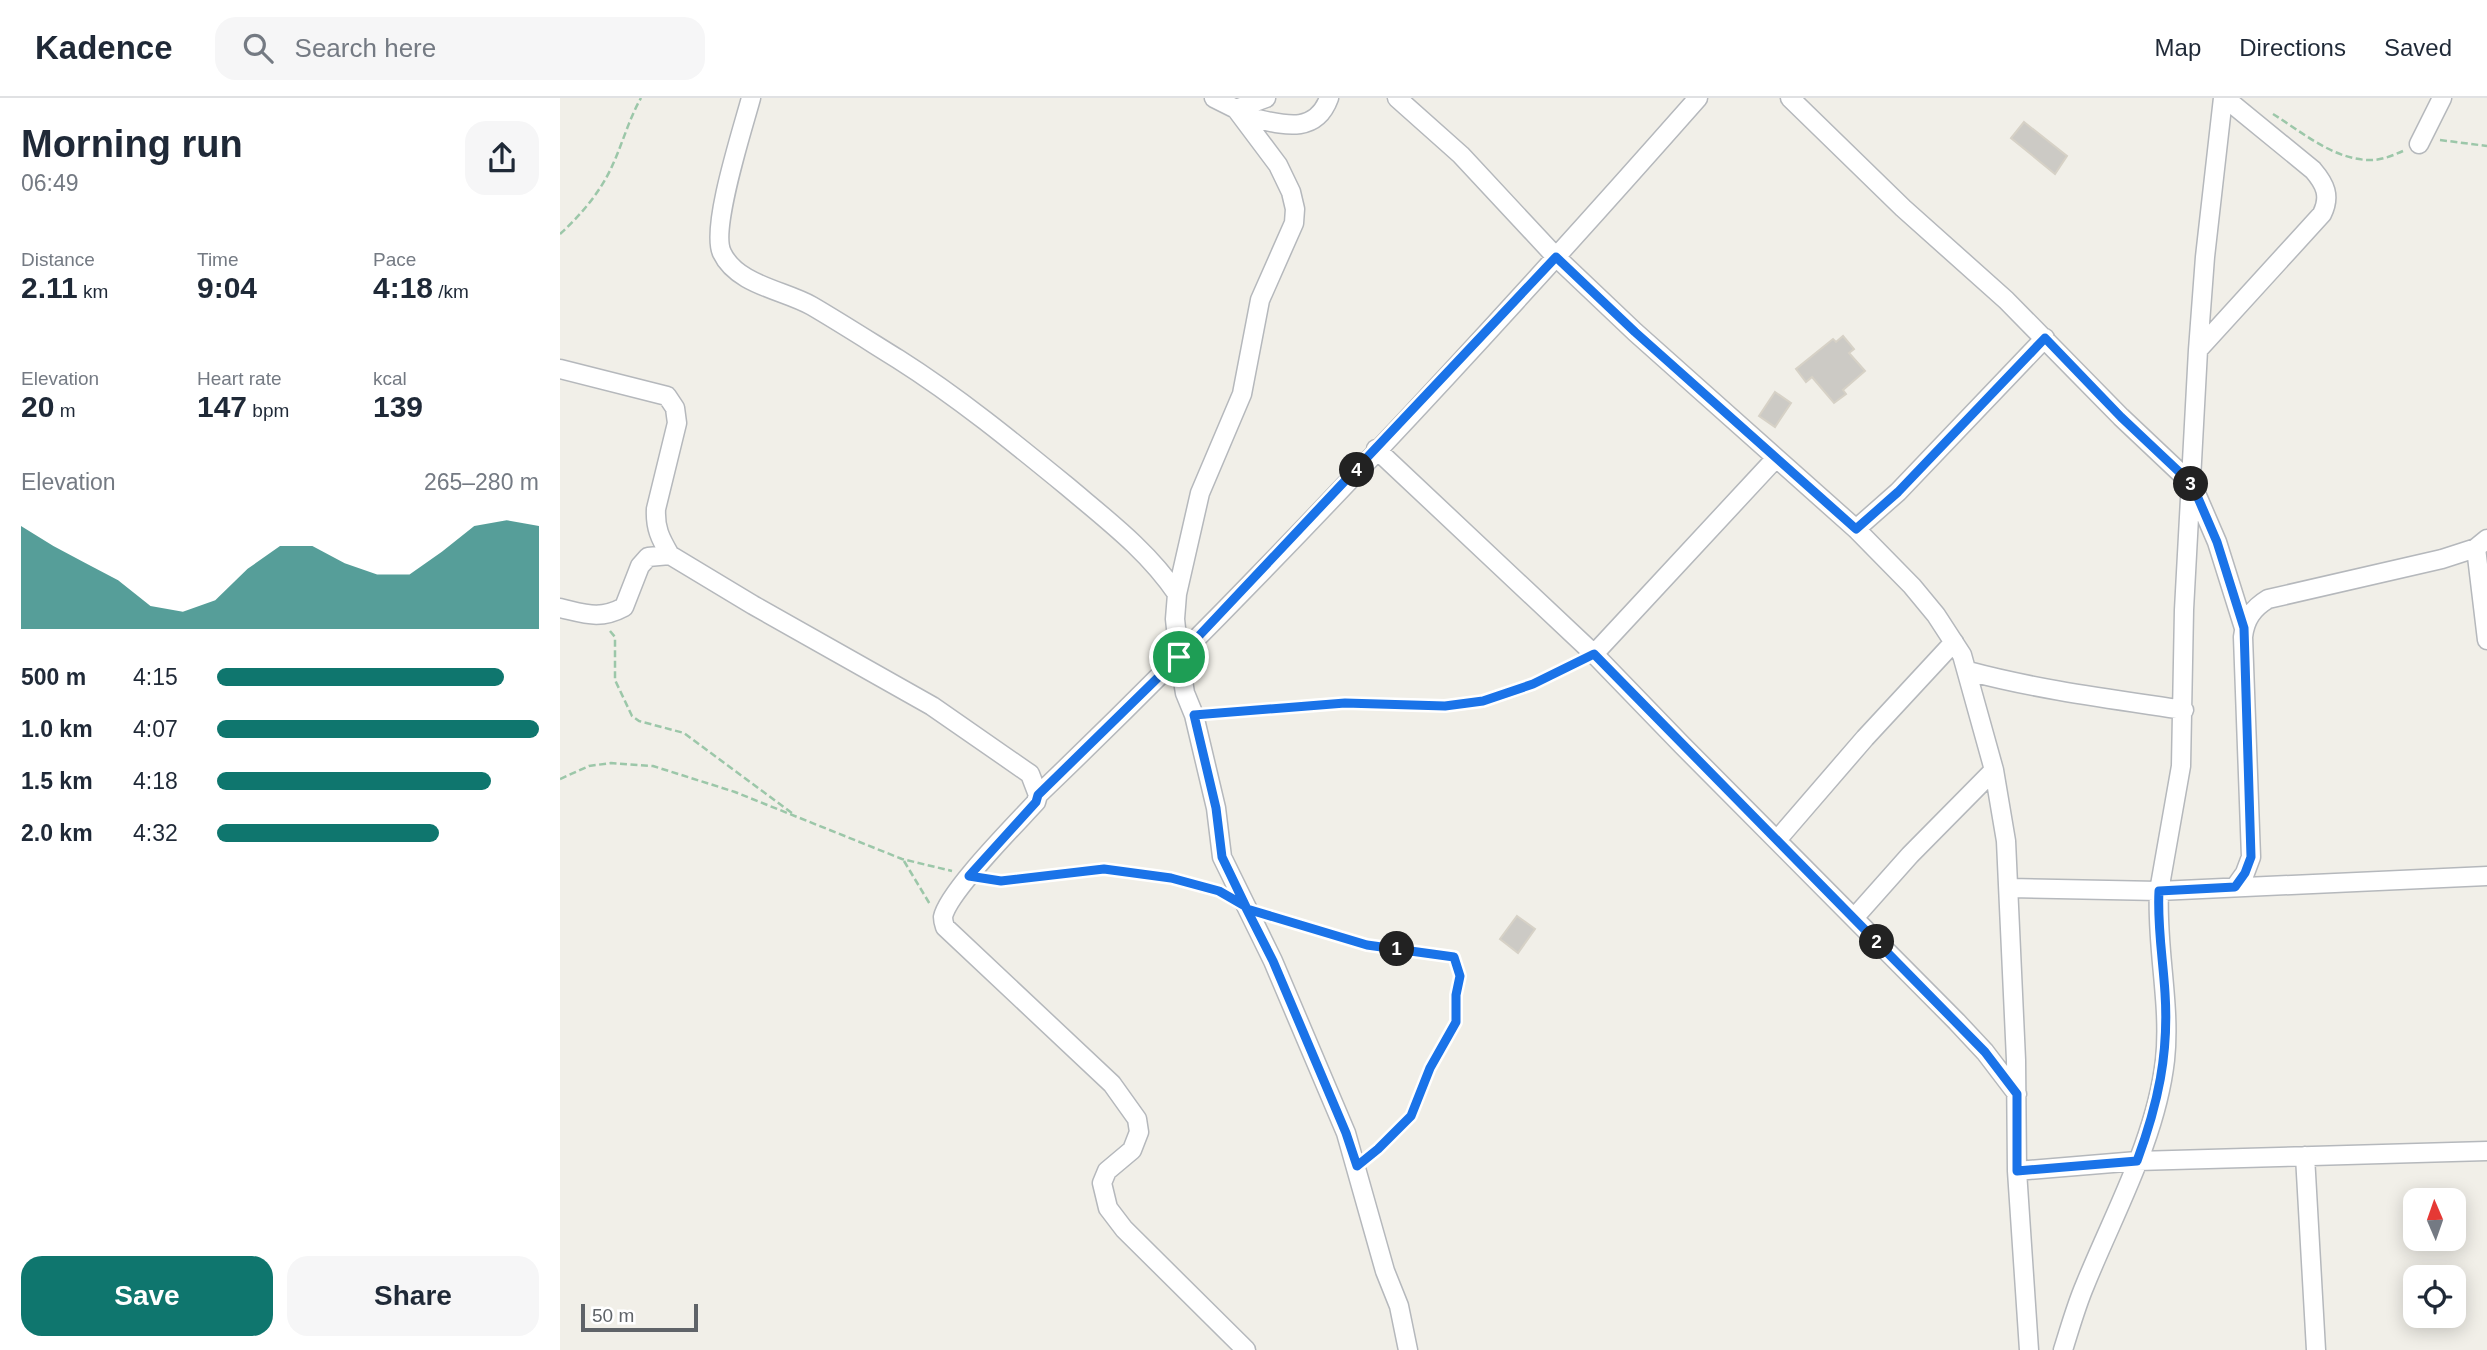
<!DOCTYPE html>
<meta charset="utf-8">
<style>
body{margin:0;font-family:Helvetica,sans-serif;background:#f6f6f7;color:#1f2937;height:100vh;display:flex;flex-direction:column;font-size:26px;white-space:nowrap}
*{box-sizing:border-box;margin:0}
p{font-size:23px;color:#747a83}
.icon{flex:none;width:38px;height:38px;fill:none;stroke:currentColor;stroke-width:2;stroke-linecap:round;stroke-linejoin:round}
.map{position:relative;flex:1;overflow:hidden}
.drawer{display:flex;flex-direction:column;background:#fff;width:560px}
.drawer>*{flex:none}
.needle{width:46px;rotate:358deg}
.buttons{position:absolute;left:1843px;top:1090px;display:grid;gap:14px}
.buttons a{display:grid;place-items:center;width:63px;height:63px;border-radius:14px;background:#fff;box-shadow:0 4px 18px #0003;font-size:35px}
.scale{position:absolute;left:21px;bottom:18px;width:117px;box-sizing:border-box;padding-left:7px;border:4px solid #5f6368;border-top:0;font-size:19px;line-height:24px;white-space:nowrap;color:#5f6368;-webkit-text-stroke:5px #fff;paint-order:stroke}
.pin{position:absolute;display:grid;place-items:center;width:60px;height:60px;color:#fff;margin:-30px;border:4px solid #fff;border-radius:50%;box-shadow:0 2px 7px #0007}
.km{position:absolute;width:35px;height:35px;margin:-18px;border-radius:50%;background:#222;color:#fff;font-size:19px;line-height:35px;text-align:center}
.round{display:grid;place-items:center;flex:none;width:74px;height:74px;border-radius:21px;background:#f6f6f7}
.overview{display:flex;align-items:center;justify-content:space-between;height:119px;padding:0 21px}
h1{font-size:38px;font-weight:700;line-height:52px}
.stats{display:grid;grid-template-columns:repeat(3,1fr);gap:10px;height:119px;padding:7px 21px}
.stats div{display:grid;align-content:center}
.stats b{font-size:30px;font-weight:700}
.stats small{font-size:19px;font-weight:400}
.stats p{font-size:19px}
.chart{height:196px;padding:14px 21px}
.chart p{display:flex;justify-content:space-between}
.chart svg{width:100%;height:126px;margin-top:7px;fill:#0f766e;opacity:.7}
.button{display:flex;gap:14px;margin-top:auto;padding:14px 21px}
.button a{flex:1;height:80px;border-radius:21px;background:#0f766e;color:#fff;font-size:28px;font-weight:700;line-height:80px;text-align:center}
.button a+a{background:#f6f6f7;color:#1f2937}
ul{padding:0 21px;list-style:none;font-size:23px}
li{display:grid;grid-template-columns:112px 84px 1fr;align-items:center;height:52px}
li i{height:18px;border-radius:9px;background:#0f766e}
header{display:flex;align-items:center;gap:42px;box-sizing:border-box;height:98px;padding:0 35px;background:#fff;border-bottom:2px solid #e0e1e3}
header strong{font-size:33px}
nav{display:flex;gap:38px;margin-inline-start:auto;font-size:24px}
.search{width:490px;height:63px;background:#f6f6f7;display:flex;align-items:center;gap:18px;box-sizing:border-box;padding:0 24px;border-radius:21px;color:#747a83;font-size:26px}
main{display:flex;flex:1;min-height:0}
.map>svg:first-child{display:block}
</style>
<header>
<strong>Kadence</strong>
<div class="search"><svg class="icon" aria-label="search" viewBox="0 0 24 24"><circle cx="10" cy="10" r="6"/><path d="M15 15l6 6"/></svg>Search here</div>
<nav><a>Map</a><a>Directions</a><a>Saved</a></nav>
</header>
<main>
<section class="drawer">
<div class="overview"><div><h1>Morning run</h1><p>06:49</p></div><a class="round"><svg class="icon" aria-label="share" viewBox="0 0 24 24"><path d="M12 15V3M7 8l5-5 5 5M5 13v7h14v-7"/></svg></a></div>
<div class="stats">
<div><p>Distance</p><b>2.11<small> km</small></b></div>
<div><p>Time</p><b>9:04</b></div>
<div><p>Pace</p><b>4:18<small> /km</small></b></div>
</div>
<div class="stats">
<div><p>Elevation</p><b>20<small> m</small></b></div>
<div><p>Heart rate</p><b>147<small> bpm</small></b></div>
<div><p>kcal</p><b>139</b></div>
</div>
<div class="chart"><p><span>Elevation</span>265–280 m</p>
<svg viewBox="0 0 160 44" preserveAspectRatio="none"><path d="M0 44V8L10 15L20 21L30 27L40 36L50 38L60 34L70 23L80 15L90 15L100 21L110 25L120 25L130 17L140 8L150 6L160 8V44z"/></svg>
</div>
<ul>
<li><b>500 m</b>4:15<i style="width:89%"></i></li>
<li><b>1.0 km</b>4:07<i style="width:100%"></i></li>
<li><b>1.5 km</b>4:18<i style="width:85%"></i></li>
<li><b>2.0 km</b>4:32<i style="width:69%"></i></li>
</ul>
<div class="button"><a>Save</a><a>Share</a></div>
</section>
<div class="map">
<svg width="1927" height="1252" viewBox="0 0 1927 1252">
<rect width="100%" height="100%" fill="#f1efe8"/>
<path fill="#cccac5" stroke="#d6d1c6" stroke-width="2" d="M1464 24 1507 58 1495 76 1451 40Z
M1283 238 1294 251 1289 255 1305 273 1283 292 1286 296 1274 305 1252 279 1246 284 1236 271 1273 241 1276 244Z
M1215 294 1231 305 1215 329 1199 318Z
M957 818 975 831 958 855 940 841Z"/>
<g fill="none" stroke-linecap="round" stroke-linejoin="round">
<g stroke="#b5b8bc" stroke-width="21">
<path id="minor" d="M191 0C183 30 150 131 162 155 177 187 224 192 252 208 281 225 309 243 338 261 398 299 453 344 508 389 547 422 588 453 617 496
M654 0 676 11 718 67 731 94 735 111 734 125 700 202 682 296 640 395 617 496 615 521 619 559 625 595 634 617 656 710 662 759 713 863 786 1035 825 1173 839 1208 848 1252
M837 0 901 57 996 159 1075 234 1296 431 1352 488 1376 517 1402 557 1434 672 1446 743 1456 962 1457 1073 1469 1252
M1230 0 1343 110 1446 202 1561 319 1632 386 1657 444 1684 530
M676 11 706 0
M683 18C716 24 754 41 769 0
M1859 46 1882 0
M1638 252 1762 116C1771 98 1765 86 1753 72L1665 0
M0 271 107 298 115 310 117 325 96 411C95 430 100 440 110 457
M816 351 1034 556 1122 647 1397 924 1425 954 1457 996
M1296 431 1338 394 1485 240
M1916 450 1927 542
M0 510C26 516 40 522 64 509L80 468 88 459 110 457 193 507 372 608 470 676 478 697 476 704C456 726 388 794 383 819 383 822 384 826 385 829L552 986 577 1021 579 1034 572 1052 547 1073 542 1085 548 1110 564 1131 686 1252
M1034 556 1216 360
M1408 573C1479 592 1551 601 1624 612
M478 697C708 476 927 239 1138 0
M1217 742 1305 640 1394 544
M1675 789 1685 775 1691 759 1683 539C1685 521 1693 510 1708 501L1882 461 1916 450 1927 441
M1450 790 1599 793 1927 778
M1294 820 1350 757 1434 672
M1745 1058 1756 1252
M1457 1073 1577 1063 1927 1053
M1503 1252C1510 1230 1516 1208 1525 1187 1554 1115 1596 1041 1605 962 1611 906 1596 849 1599 793L1621 668 1624 512 1638 252 1645 159 1663 0"/>
</g>
<path stroke="#9cc7a9" stroke-width="2.5" stroke-dasharray="7 3.5" stroke-linecap="butt" d="M1713 16C1742 34 1775 63 1812 62 1822 62 1834 57 1843 53
M1880 42 1927 48
M0 136C21 117 42 92 53 66 63 44 69 21 81 0
M50 533 55 539V582L72 618 79 623 124 635 232 715
M651 616 785 605 885 608 923 603 973 585 1017 564
M0 681 29 668 51 665 93 668 175 694 342 761 392 773
M344 763 371 808
M429 781 441 783 544 771 611 780 661 794
M709 818 807 847 894 859 900 878 896 896V924L870 970 851 1018 810 1057"/>
<use href="#minor" stroke="#fff" stroke-width="18"/>
</g>
<g fill="none" stroke-linecap="round" stroke-linejoin="round">
<g stroke="#fff" stroke-width="14">
<path id="route" d="M619 559 478 697 476 704 409 778 441 783 544 771 611 780 659 793 685 808 713 863 786 1035 797 1068 818 1051 851 1018 870 970 896 924V897L900 878 894 859 807 847 687 811 662 759 656 710 634 617 785 605 885 608 923 603 973 586 1034 556 1425 954 1457 996V1073L1577 1063C1598 1006 1609 956 1605 895 1603 861 1597 827 1599 793L1675 789 1685 775 1691 759 1684 530 1657 444 1632 386 1561 319 1485 240 1338 394 1296 431 1075 234 996 159 619 559"/>
</g>
<use href="#route" stroke="#1a73e8" stroke-width="9"/>
</g>
</svg>
<div class="buttons">
<a><svg class="needle" viewBox="-14 -14 28 28"><path d="M0-13l5 13h-10z" fill="#e53935"/><path d="M0 13l5-13h-10z" fill="#747a83"/></svg></a>
<a><svg class="icon" aria-label="locate" viewBox="0 0 24 24"><circle cx="12" cy="12" r="6"/><path d="M12 2v4M12 18v4M2 12h4M18 12h4"/></svg></a>
</div>
<div class="scale">50 m</div>
<div class="pin" style="left:619px;top:559px;background:#1e9e55"><svg class="icon" aria-label="arrive" viewBox="0 0 24 24"><path d="M6 21V4h12l-3 4 3 4H6"/></svg></div>
<b class="km" style="left:837px;top:851px">1</b>
<b class="km" style="left:1317px;top:844px">2</b>
<b class="km" style="left:1631px;top:386px">3</b>
<b class="km" style="left:797px;top:372px">4</b>
</div>
</main>
